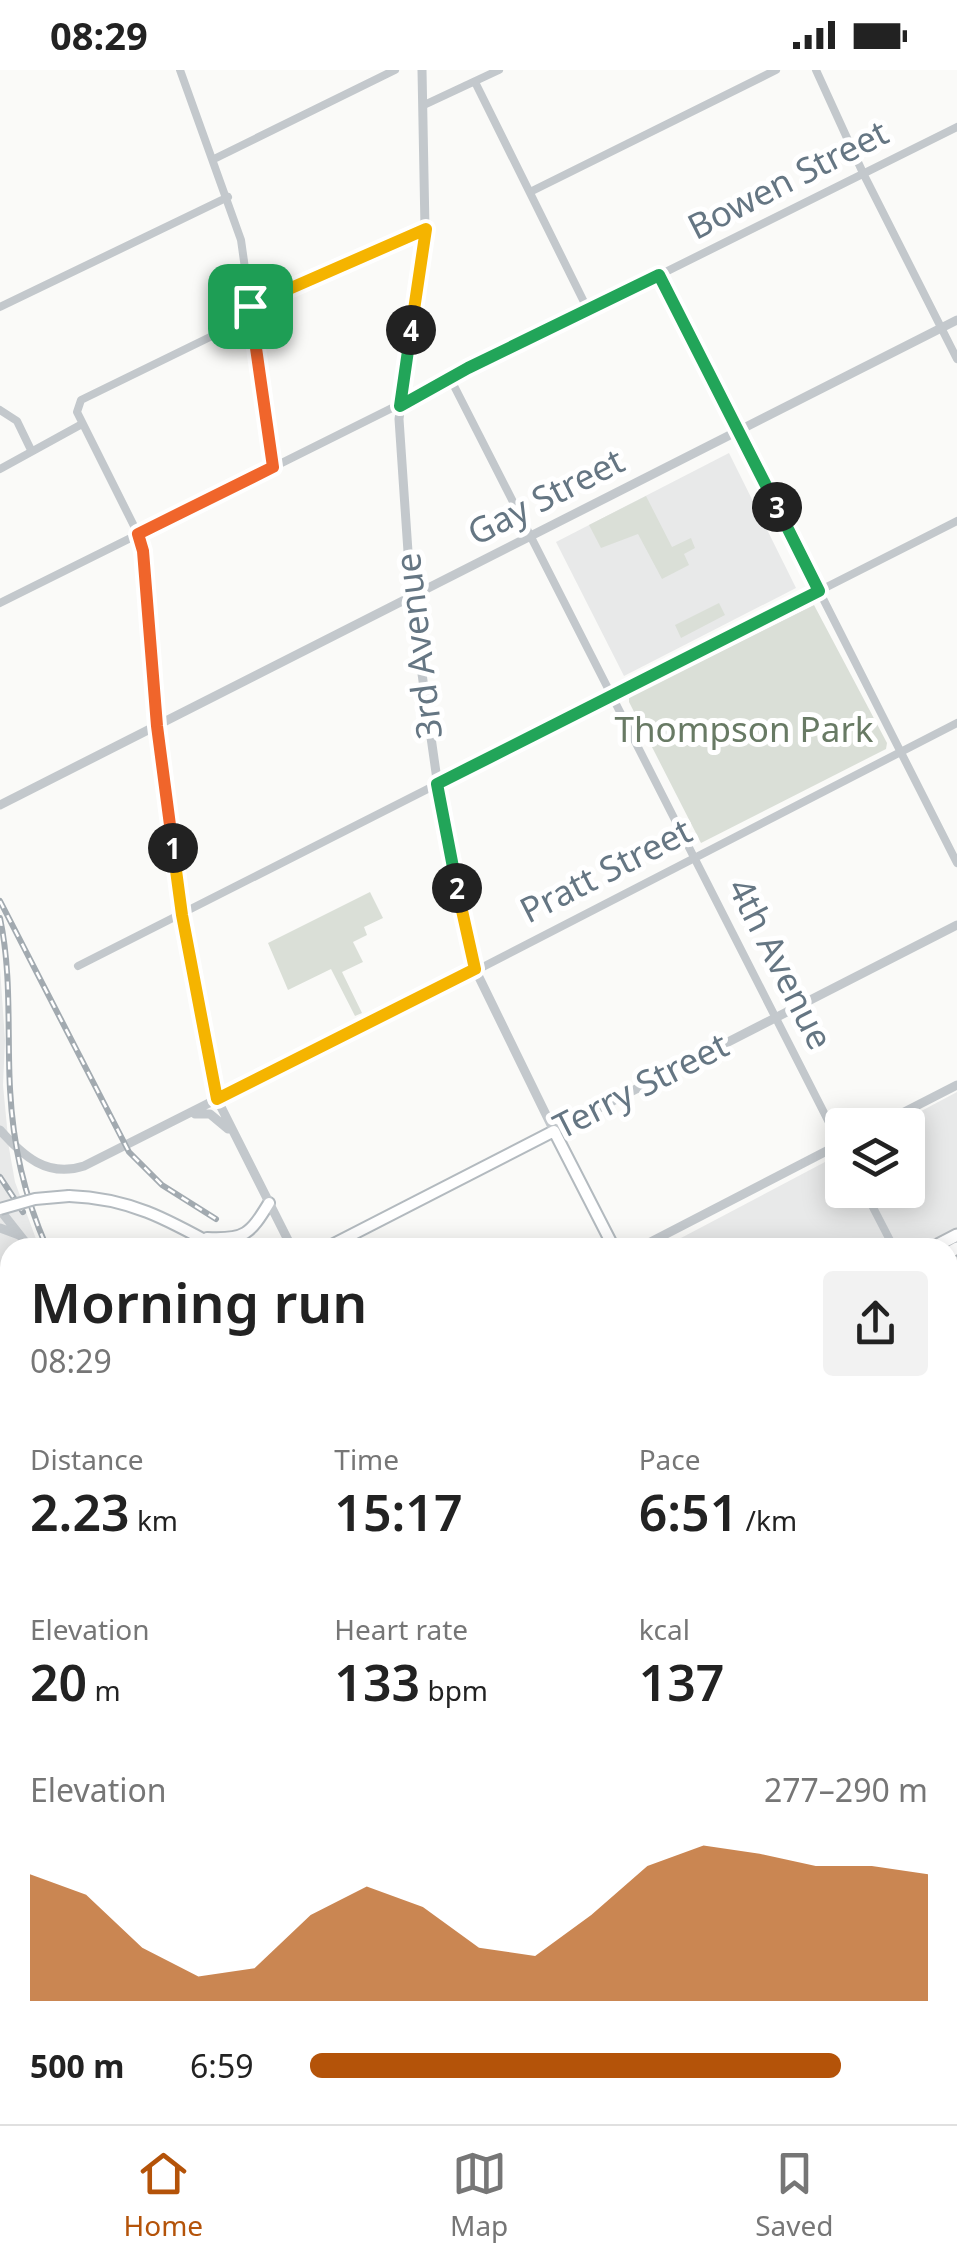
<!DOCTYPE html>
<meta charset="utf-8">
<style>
body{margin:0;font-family:"Noto Sans",sans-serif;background:#f2f2f2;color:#222;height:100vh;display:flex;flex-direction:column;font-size:38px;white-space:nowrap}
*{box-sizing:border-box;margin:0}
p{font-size:32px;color:#767676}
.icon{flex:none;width:55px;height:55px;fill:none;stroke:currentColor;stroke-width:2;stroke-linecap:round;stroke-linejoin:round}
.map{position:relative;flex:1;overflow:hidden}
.panel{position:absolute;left:0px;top:1168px;width:958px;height:888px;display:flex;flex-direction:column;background:#fff;border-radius:30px 30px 0 0;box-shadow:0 5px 25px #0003}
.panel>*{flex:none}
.fabs{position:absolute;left:825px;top:1038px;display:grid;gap:20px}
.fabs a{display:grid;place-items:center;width:100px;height:100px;border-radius:10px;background:#fff;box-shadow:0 5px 25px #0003;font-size:50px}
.pin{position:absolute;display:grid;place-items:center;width:85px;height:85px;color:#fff;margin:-42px;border-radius:20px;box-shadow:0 5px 15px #0006}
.km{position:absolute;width:50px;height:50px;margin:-25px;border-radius:50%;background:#222;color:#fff;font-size:28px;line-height:50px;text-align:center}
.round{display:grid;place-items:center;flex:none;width:105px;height:105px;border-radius:10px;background:#f2f2f2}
.overview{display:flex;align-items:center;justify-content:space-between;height:170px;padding:0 30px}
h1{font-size:55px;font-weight:600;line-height:75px}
.figures{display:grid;grid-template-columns:repeat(3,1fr);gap:15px;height:170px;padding:10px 30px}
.figures div{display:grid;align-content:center}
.figures b{font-size:50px;font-weight:600}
.figures small{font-size:28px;font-weight:400}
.figures p{font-size:28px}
.chart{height:280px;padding:20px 30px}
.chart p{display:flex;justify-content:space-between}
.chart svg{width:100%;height:180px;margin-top:10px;fill:#b45309;opacity:.7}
ul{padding:0 30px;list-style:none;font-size:32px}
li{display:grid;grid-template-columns:160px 120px 1fr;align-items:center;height:75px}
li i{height:25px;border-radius:12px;background:#b45309}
.status{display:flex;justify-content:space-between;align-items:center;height:70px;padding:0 50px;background:#fff;direction:ltr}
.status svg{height:28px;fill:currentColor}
.dock{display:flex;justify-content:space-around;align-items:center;height:140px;border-top:2px solid #e0e0e0;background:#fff;font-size:28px;color:#767676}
.dock a{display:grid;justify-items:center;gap:5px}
.dock .current{color:#b45309}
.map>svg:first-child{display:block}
</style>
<div class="status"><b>08:29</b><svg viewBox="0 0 49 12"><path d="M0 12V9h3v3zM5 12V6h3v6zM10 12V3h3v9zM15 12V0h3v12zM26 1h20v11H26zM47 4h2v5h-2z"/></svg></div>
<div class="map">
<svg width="957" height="2054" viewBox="0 0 957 2054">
<rect width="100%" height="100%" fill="#fafaf8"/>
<path fill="#e8e9e9" d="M729 383 796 518 624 606 556 472Z
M0 898 5 970 3 1015 9 1078 15 1112 39 1177 10 1178V1972L0 1977Z
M957 1022V1323L948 1328V1178H662L842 1083V1120H908V1055H895Z
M957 1511V1587L948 1592V1516Z"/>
<path fill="#dadfd7" d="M646 426 672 477 691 468 695 478 684 484 689 495 662 509 638 464 601 478 589 455Z
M719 533 725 545 681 568 675 555Z
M814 535 887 673 886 679 701 773 629 632V627Z
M370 822 383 848 364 857 367 865 353 872 363 892 342 902 362 943 355 946 331 899 288 920 268 873Z
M10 1972V2045H179L189 2054H0V1977Z"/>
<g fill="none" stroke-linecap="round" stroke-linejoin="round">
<g stroke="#b3babf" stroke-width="14">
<path id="secondary" d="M69 1126C129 1128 167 1149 219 1178
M207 1168C245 1170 250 1164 269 1133
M326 1178 554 1061 614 1178
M948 1837 957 1856"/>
</g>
<g stroke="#b4b9bd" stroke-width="15">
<path id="trunk" d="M932 1178 957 1165
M948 1183 957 1178
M0 1658 10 1653"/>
</g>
<path stroke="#c3c8cc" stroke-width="8" d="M180 0 241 170 273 397
M816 0 863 103 957 289
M475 12 587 238
M424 35 499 0
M214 89 395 0
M530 122 776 0
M659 205 957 793
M250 236 425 159
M0 237 228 127
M251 247 81 330 77 342 138 464 143 481C156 665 175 849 217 1029L372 954 957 653
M450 308 842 1078
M0 340 17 351 31 380
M0 399 82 354
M0 533 957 57
M78 896 957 451
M864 1120 894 1178
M948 1285 957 1303
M948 1337 957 1332
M948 1498 957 1493
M0 1855 10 1875
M0 1962 10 1957
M193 2045 200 2054"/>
<path stroke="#c3c8cc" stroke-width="9" d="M422 0 425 159 399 349 411 526 442 745 475 899 554 1061 957 855
M0 735 957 250
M195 1044H210L228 1059
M879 1055 957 1015
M0 1060C23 1086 47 1108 84 1096L217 1029 292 1178
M0 1140 30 1178
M0 1158 19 1165
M639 1178 842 1073
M948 1697 957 1692
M475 2045 479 2054"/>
<use href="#secondary" stroke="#fff" stroke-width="10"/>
<use href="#trunk" stroke="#fff" stroke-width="11"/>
<g stroke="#a2aab0" stroke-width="6">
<path id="rail" d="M0 831 129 1082 162 1115 216 1149
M0 848C12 905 7 962 10 1019 13 1076 24 1125 47 1178
M0 1107 23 1142
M948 1901 957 1896
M507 2045 512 2054
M777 2054 781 2045"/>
</g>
<use href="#rail" stroke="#fff" stroke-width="2.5" stroke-dasharray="8" stroke-linecap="butt"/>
<g stroke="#b3babf" stroke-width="14" stroke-linecap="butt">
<path id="secondary-bridge" d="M0 1139 35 1129 69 1126"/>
</g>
<use href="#secondary-bridge" stroke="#fff" stroke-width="10"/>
</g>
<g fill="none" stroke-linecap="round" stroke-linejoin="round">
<g stroke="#fff" stroke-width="20">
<path id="split-1" d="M173 778 157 656 143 481 138 464 273 397 250 236"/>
</g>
<g stroke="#fff" stroke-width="20">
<path id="split-2" d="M173 778 182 845 217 1029 475 899 457 818"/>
</g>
<g stroke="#fff" stroke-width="20">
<path id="split-3" d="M457 818 437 714 819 521 777 437"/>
</g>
<g stroke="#fff" stroke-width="20">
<path id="split-4" d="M411 260 400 336 468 298 659 205 777 437"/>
</g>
<g stroke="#fff" stroke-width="20">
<path id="split-5" d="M250 236 426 159 411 260"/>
</g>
<use href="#split-1" stroke="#f0652b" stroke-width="12"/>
<use href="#split-2" stroke="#f5b400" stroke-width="12"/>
<use href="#split-3" stroke="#22a559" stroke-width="12"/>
<use href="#split-4" stroke="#22a559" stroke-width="12"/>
<use href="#split-5" stroke="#f5b400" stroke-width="12"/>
</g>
<g text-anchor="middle" stroke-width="10" stroke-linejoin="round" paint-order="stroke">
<g font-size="35" fill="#657683" stroke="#fff">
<text transform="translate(788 110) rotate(-27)" y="12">Bowen Street</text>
<text transform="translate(546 427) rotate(-27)" y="12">Gay Street</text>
<text transform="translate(419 576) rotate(-97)" y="12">3rd Avenue</text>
<text transform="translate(606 801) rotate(-27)" y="12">Pratt Street</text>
<text transform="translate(780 894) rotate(63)" y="12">4th Avenue</text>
<text transform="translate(641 1016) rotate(-27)" y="12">Terry Street</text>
</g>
<g font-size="35" fill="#687a64" stroke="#fff">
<text x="744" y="672">Thompson Park</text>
</g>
</g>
</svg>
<div class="fabs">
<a><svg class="icon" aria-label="layers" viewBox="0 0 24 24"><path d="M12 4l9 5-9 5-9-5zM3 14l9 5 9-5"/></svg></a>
</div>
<div class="pin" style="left:250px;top:236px;background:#1e9e55"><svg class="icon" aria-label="arrive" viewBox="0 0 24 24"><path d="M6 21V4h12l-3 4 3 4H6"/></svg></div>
<b class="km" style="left:173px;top:778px">1</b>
<b class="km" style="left:457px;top:818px">2</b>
<b class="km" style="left:777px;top:437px">3</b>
<b class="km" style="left:411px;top:260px">4</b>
<section class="panel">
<div class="overview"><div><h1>Morning run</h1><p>08:29</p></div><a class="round"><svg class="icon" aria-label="share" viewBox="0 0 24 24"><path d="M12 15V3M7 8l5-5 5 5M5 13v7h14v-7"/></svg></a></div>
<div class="figures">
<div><p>Distance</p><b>2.23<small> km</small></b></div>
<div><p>Time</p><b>15:17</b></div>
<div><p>Pace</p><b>6:51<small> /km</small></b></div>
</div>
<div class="figures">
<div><p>Elevation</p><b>20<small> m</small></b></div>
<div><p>Heart rate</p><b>133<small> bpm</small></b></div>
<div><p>kcal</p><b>137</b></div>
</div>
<div class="chart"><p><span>Elevation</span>277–290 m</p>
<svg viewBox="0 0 160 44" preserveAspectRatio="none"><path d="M0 44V13L10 18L20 31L30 38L40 36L50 23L60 16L70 21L80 31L90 33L100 23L110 11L120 6L130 8L140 11L150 11L160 13V44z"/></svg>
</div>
<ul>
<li><b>500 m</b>6:59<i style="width:86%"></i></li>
</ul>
</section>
</div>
<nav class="dock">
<a class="current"><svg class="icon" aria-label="home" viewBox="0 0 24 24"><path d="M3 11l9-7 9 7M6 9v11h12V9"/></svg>Home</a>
<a><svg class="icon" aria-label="map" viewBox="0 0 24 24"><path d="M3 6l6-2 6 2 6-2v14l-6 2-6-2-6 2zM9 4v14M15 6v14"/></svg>Map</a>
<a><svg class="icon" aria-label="saved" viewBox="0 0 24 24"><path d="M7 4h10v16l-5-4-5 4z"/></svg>Saved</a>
</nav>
